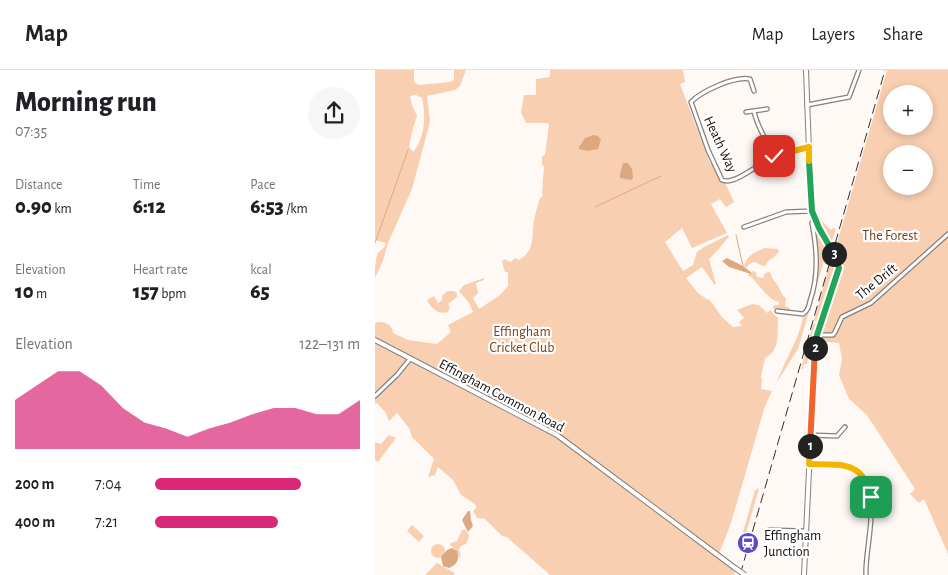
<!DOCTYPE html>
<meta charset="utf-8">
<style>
body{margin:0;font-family:"Alegreya Sans",sans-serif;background:#f6f6f6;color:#202124;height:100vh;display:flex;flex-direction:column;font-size:19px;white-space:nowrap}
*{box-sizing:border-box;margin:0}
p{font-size:16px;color:#757577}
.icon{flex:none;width:28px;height:28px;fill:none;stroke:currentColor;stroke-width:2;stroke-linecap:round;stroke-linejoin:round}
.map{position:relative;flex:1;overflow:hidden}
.drawer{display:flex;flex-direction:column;background:#fff;width:375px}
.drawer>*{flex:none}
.fabs{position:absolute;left:508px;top:15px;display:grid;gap:10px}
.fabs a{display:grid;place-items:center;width:50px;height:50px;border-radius:50%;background:#fff;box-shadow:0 2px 8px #0003;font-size:25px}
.pin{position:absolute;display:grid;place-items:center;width:42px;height:42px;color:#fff;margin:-21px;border-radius:10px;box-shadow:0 2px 8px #0006}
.km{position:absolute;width:25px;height:25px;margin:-12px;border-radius:50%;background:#222;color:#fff;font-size:14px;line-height:25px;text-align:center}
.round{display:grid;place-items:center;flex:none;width:52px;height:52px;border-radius:26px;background:#f6f6f6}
.head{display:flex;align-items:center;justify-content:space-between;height:85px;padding:0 15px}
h1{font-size:28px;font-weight:800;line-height:38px}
.stats{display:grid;grid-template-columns:repeat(3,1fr);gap:8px;height:85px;padding:5px 15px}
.stats div{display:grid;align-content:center}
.stats b{font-size:21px;font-weight:800}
.stats small{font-size:14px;font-weight:400}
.stats p{font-size:14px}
.chart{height:140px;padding:10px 15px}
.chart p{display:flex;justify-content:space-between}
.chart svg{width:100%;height:90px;margin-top:5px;fill:#db2777;opacity:.7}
ul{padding:0 15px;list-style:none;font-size:16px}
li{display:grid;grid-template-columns:80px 60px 1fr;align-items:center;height:38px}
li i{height:12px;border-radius:6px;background:#db2777}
header{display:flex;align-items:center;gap:30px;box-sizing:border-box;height:70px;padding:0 25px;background:#fff;border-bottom:1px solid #e0e0e0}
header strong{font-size:24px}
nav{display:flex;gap:28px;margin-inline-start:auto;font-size:18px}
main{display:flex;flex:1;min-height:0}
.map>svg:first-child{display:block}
</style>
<header>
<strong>Map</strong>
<nav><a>Map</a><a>Layers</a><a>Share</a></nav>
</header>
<main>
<section class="drawer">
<div class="head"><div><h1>Morning run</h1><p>07:35</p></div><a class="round"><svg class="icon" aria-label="share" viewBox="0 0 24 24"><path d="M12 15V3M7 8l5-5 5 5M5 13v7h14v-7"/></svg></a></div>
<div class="stats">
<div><p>Distance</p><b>0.90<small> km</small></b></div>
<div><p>Time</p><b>6:12</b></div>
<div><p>Pace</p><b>6:53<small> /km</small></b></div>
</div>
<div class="stats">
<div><p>Elevation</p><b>10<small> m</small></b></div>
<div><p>Heart rate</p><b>157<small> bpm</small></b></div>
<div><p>kcal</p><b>65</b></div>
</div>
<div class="chart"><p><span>Elevation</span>122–131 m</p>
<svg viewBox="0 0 160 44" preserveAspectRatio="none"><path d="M0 44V20L10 13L20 6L30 6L40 13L50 24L60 31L70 34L80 38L90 34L100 31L110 27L120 24L130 24L140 27L150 27L160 20V44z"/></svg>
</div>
<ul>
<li><b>200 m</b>7:04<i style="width:71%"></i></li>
<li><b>400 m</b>7:21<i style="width:60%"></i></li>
</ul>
</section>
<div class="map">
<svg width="573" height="505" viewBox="0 0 573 505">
<rect width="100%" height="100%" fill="#fef9f5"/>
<path fill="#f9cfb1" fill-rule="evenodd" d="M0 0H39V12L44 15 75 12 79 10V0H91L85 16 80 20 52 26 55 52 37 119 13 173 8 191 0 208C0 200 0 190 3 183 7 179 9 179 11 173L0 170ZM41 25 47 28C51 46 50 68 38 82L34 77 38 58 42 46 37 35 35 26Z
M175 0H308L310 12 305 14 335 93H341L359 132 351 137 345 129 336 134 352 163 317 178 307 158 290 172 308 201 318 195 322 182 329 177 353 165 354 167C347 174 342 182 334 189L341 214H339L327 197 311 208 323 223 333 230 334 229 347 247 358 257 367 256 364 252 369 248 362 240 377 234 384 235 392 243 395 240 403 248C402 262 406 281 390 288L386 307 387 310 386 319 397 321 390 336 356 453 344 484 360 500 359 505H175L132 467 127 466 110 449 102 448 98 441 101 438V435L86 425 78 410 63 397 60 405 53 407 59 389 37 367 34 358 22 343 14 351 11 343 2 333 0 334V253C7 250 18 254 18 263L33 270 62 274 76 262 73 255 98 242 94 233 84 221 89 215 109 208V210L101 213 103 223 98 228 104 239 125 225 133 216V202H130L127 192 129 189 136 192 140 188 144 190C161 179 156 168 159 151 160 143 163 136 165 128L168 126 167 122 169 96 167 95V86L170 85 174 55 173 53H151L146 42 149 25H161V9L175 7Z
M512 0H573V484L549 429 544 433 535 424 540 419 492 345 474 329 464 305 467 289 464 273 443 271 466 203V194L460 180ZM516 24H549V56H516ZM516 84H549V116H516Z
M438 133H441C442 144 448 154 456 160L458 158 461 159 456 174 441 147Z
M439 152 453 177 423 279 402 312C409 291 424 270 428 247L431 245 434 238 443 204Z
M390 178 403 179 404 182 398 188 394 190 390 196C381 195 380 187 371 198L369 196C372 185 380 182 390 178Z
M457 185 461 202 443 253 439 250Z
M377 201 381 202 382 207 389 208V204L393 202 396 203C397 211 401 211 404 218 407 223 406 225 411 228L410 236 413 237 417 242 397 238 400 235H404V232C391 229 384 212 373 205L374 203H377Z
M72 221H79L82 223V227L73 234 75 237 73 242C63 245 56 238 52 230L59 226 63 233 67 230V226Z
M440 253 442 254 438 272 437 286H434L432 294H429L428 299H426L438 254Z
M14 365 21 368 3 392 0 390V372L6 374Z
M382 418 384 419 367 477 364 476 380 420H382Z
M37 455 49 466 44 472 32 461Z
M87 460H91L94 466 91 474 86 476 84 479 86 487H84L82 481 75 475 76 473 82 471Z
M56 481a7 7 0 1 1 14 0a7 7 0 1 1-14 0Z
M62 493 80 503 78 505H50Z"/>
<path fill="#dca882" d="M219 65 223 66 226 70 223 79 212 81 204 79V77L210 68Z
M248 93H253L257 99 258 108 256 110 245 108V104Z
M352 188 368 196 377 203 376 204 354 197 347 191Z
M93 441H95L96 450 98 456 93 462 87 450Z
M77 478 82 481C85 489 82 495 74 498L68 496 66 487 72 480Z"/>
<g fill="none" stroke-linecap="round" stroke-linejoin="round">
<path stroke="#dca882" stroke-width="1" d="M220 137 286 106
M361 165 368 196
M0 173 33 80"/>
<g stroke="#84807d" stroke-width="5.5">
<path id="minor" d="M379 21 375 9C359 6 327 21 316 32L333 80 347 110C360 116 387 91 399 86 410 81 422 79 434 77
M432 35 474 27 484 0
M379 41C382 58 392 70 399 86
M371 42 392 39
M369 157 411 142 437 141
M402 241 428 244C433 241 434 236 435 231 444 205 442 180 437 153L439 148
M442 265H458L460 262 467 247 496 233 573 164
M0 326 22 305 35 289
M435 365 462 366 470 357
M434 394 476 397C512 413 489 476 491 505
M394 460 430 461"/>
</g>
<g stroke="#84807d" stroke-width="6">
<path id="tertiary" d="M431 0 436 135 439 148 447 164
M0 270 182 365 360 498
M429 505 440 276 450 238 460 210"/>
</g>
<use href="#minor" stroke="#fff" stroke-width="3"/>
<use href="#tertiary" stroke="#fff" stroke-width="4"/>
<path stroke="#322f2e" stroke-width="1" stroke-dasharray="10 5" stroke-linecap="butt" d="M365 505 510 0"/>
<g stroke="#84807d" stroke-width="6" stroke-linecap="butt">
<path id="tertiary-bridge" d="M447 164 463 194 460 210
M360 498 370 505"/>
</g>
<use href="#tertiary-bridge" stroke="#fff" stroke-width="4"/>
</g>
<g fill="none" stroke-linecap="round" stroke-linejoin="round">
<g stroke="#fff" stroke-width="10">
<path id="split-1" d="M435 376 434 394C464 395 489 390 496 427"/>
</g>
<g stroke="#fff" stroke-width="10">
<path id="split-2" d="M435 376 440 278"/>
</g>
<g stroke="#fff" stroke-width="10">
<path id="split-3" d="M440 278 442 265 464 198 459 184"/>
</g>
<g stroke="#fff" stroke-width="10">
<path id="split-4" d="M434 91 437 141 444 158 459 184"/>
</g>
<g stroke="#fff" stroke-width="10">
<path id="split-5" d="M399 86 434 77V91"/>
</g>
<use href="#split-1" stroke="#f5b400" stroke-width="6"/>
<use href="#split-2" stroke="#f0652b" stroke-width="6"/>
<use href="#split-3" stroke="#22a559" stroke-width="6"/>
<use href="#split-4" stroke="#22a559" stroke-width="6"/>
<use href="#split-5" stroke="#f5b400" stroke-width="6"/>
</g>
<defs>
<g id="station-disc" transform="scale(1.125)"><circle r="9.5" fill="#5e4bc3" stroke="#fff"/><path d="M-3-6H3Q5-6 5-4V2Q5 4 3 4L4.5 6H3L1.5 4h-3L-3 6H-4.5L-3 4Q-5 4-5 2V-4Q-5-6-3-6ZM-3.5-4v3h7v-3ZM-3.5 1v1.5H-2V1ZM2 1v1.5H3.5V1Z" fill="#fff"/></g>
</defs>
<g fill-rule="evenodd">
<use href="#station-disc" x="373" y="473"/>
</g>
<g text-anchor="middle" stroke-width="4.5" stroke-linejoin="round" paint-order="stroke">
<g font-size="14" fill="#110f0e" stroke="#fff">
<text transform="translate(346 74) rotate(65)" y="5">Heath Way</text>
<text transform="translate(501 211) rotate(-39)" y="5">The Drift</text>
<text transform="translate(127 325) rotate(28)" y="5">Effingham Common Road</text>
</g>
<g font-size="14" fill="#734117" stroke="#fff">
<text x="515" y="170">The Forest</text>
<text x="147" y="266">Effingham<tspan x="147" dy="16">Cricket Club</tspan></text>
</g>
<g font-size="14" fill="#110f0e" stroke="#fff" text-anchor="start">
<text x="389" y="470">Effingham<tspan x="389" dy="16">Junction</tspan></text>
</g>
</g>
</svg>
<div class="fabs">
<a>+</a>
<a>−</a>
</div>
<div class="pin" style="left:496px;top:427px;background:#1e9e55"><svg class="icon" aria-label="arrive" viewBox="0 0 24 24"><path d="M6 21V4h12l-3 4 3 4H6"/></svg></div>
<div class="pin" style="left:399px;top:86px;background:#d93025"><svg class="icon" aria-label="check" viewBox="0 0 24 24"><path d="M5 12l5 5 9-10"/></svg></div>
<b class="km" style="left:435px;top:376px">1</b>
<b class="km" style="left:440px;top:278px">2</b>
<b class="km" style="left:459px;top:184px">3</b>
</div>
</main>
